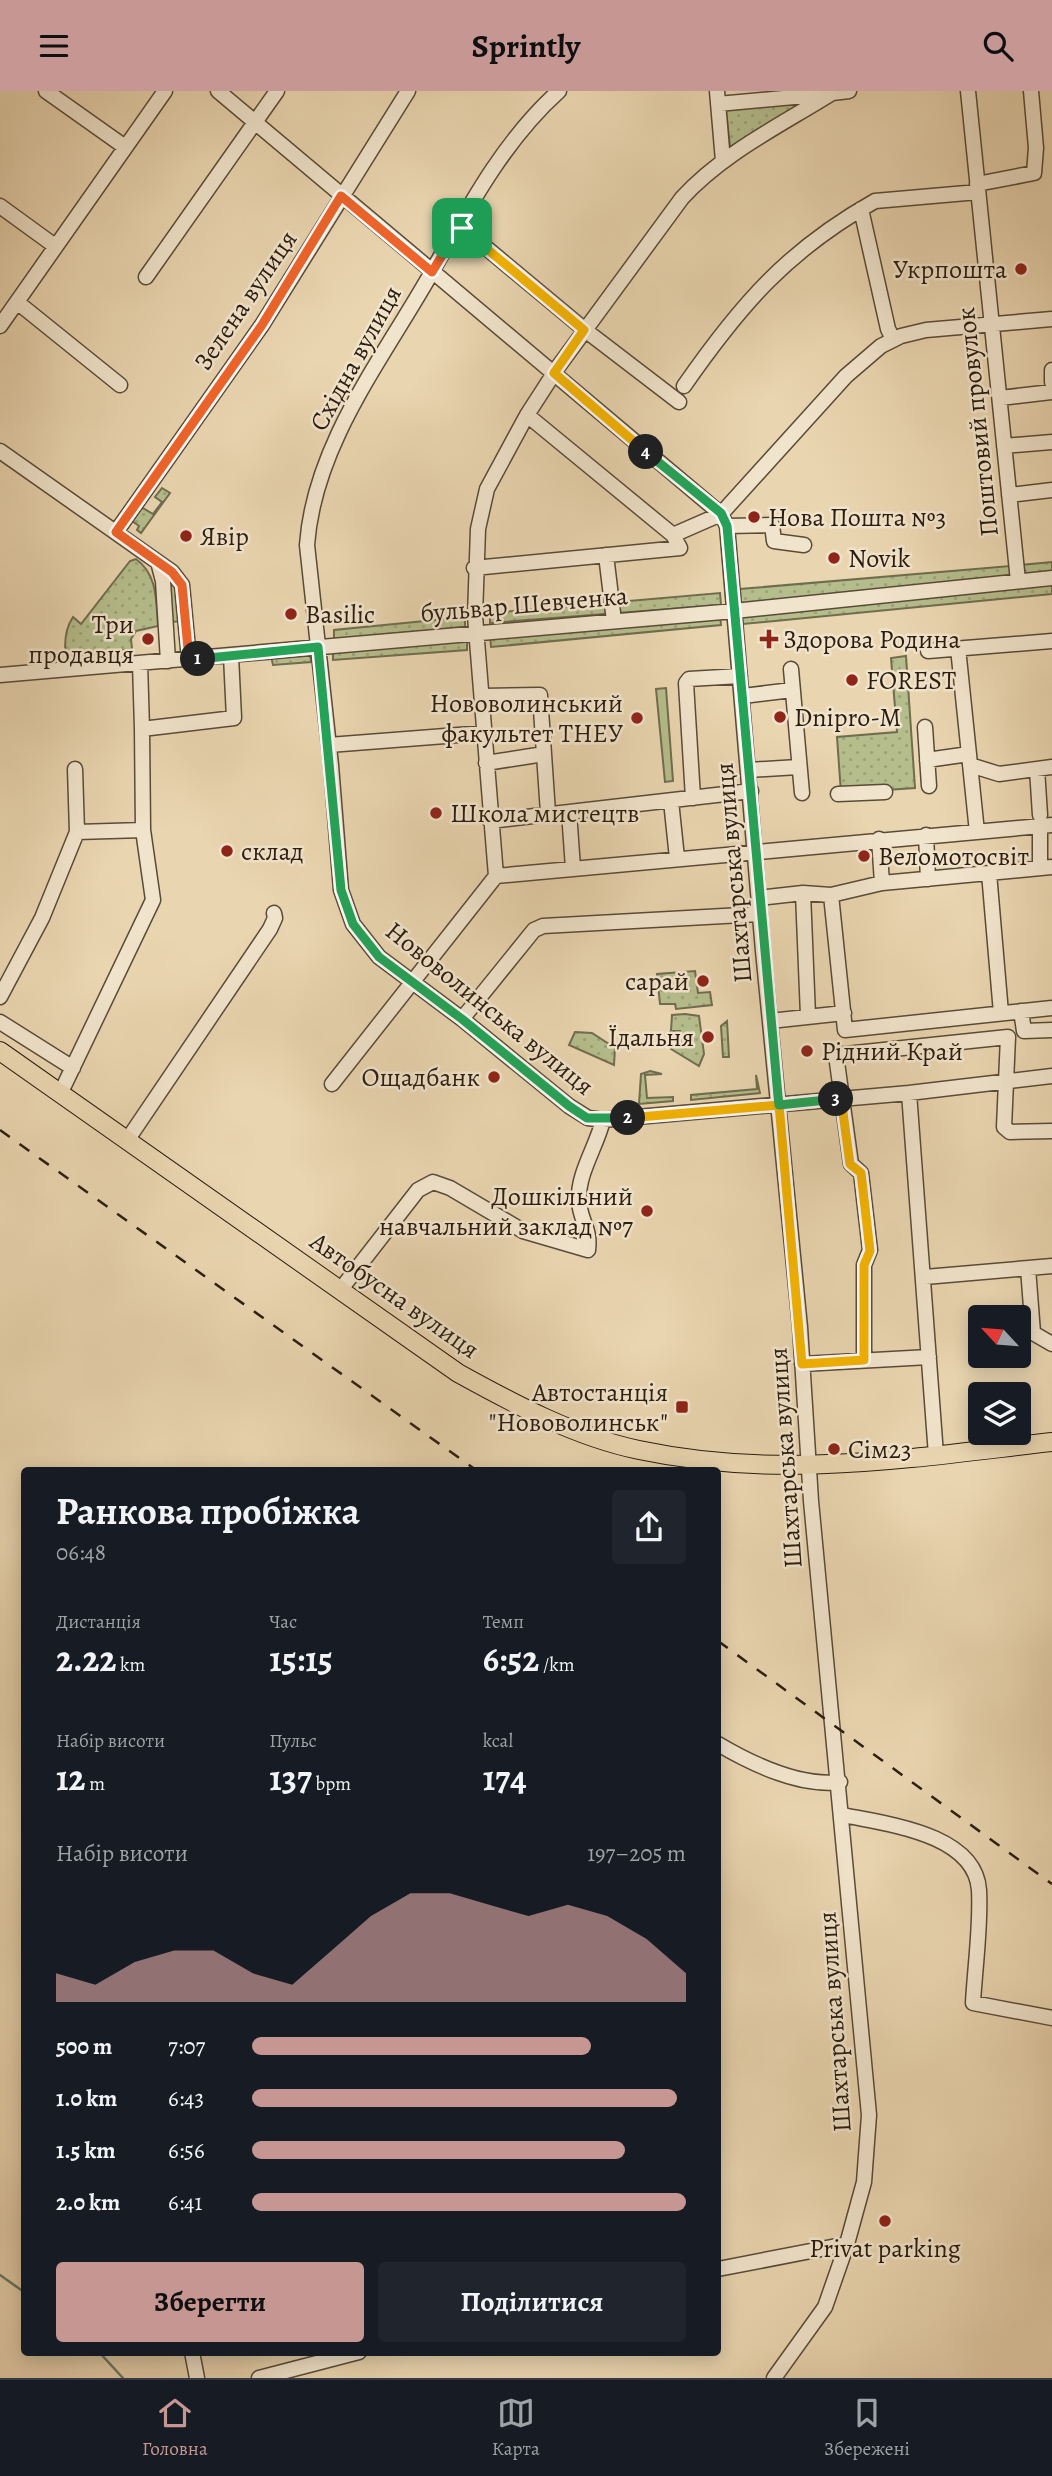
<!DOCTYPE html>
<html lang="uk">
<meta charset="utf-8">
<style>
body{margin:0;font-family:Alegreya,serif;background:#20242c;color:#f1f3f6;height:100vh;display:flex;flex-direction:column;font-size:26px;white-space:nowrap}
*{box-sizing:border-box;margin:0}
p{font-size:23px;color:#9ea1a6}
.icon{flex:none;width:38px;height:38px;fill:none;stroke:currentColor;stroke-width:2;stroke-linecap:round;stroke-linejoin:round}
.map{position:relative;flex:1;overflow:hidden}
.sheet{position:absolute;left:21px;top:1376px;width:700px;height:889px;display:flex;flex-direction:column;background:#171b24;border-radius:7px;box-shadow:0 4px 18px #0003}
.sheet>*{flex:none}
.needle{width:46px;rotate:296deg}
.controls{position:absolute;left:968px;top:1214px;display:grid;gap:14px}
.controls a{display:grid;place-items:center;width:63px;height:63px;border-radius:7px;background:#171b24;box-shadow:0 4px 18px #0003;font-size:35px}
.pin{position:absolute;display:grid;place-items:center;width:60px;height:60px;color:#fff;margin:-30px;border-radius:14px;box-shadow:0 4px 10px #0006}
.km{position:absolute;width:35px;height:35px;margin:-18px;border-radius:50%;background:#222;color:#fff;font-size:19px;line-height:35px;text-align:center}
.round{display:grid;place-items:center;flex:none;width:74px;height:74px;border-radius:7px;background:#20242c}
.overview{display:flex;align-items:center;justify-content:space-between;height:119px;padding:0 35px}
h1{font-size:38px;font-weight:600;line-height:52px}
.stats{display:grid;grid-template-columns:repeat(3,1fr);gap:10px;height:119px;padding:7px 35px}
.stats div{display:grid;align-content:center}
.stats b{font-size:35px;font-weight:600}
.stats small{font-size:19px;font-weight:400}
.stats p{font-size:19px}
.chart{height:196px;padding:14px 35px}
.chart p{display:flex;justify-content:space-between}
.chart svg{width:100%;height:126px;margin-top:7px;fill:#c59692;opacity:.7}
.cta{display:flex;gap:14px;margin-top:auto;padding:14px 35px}
.cta a{flex:1;height:80px;border-radius:7px;background:#c59692;color:#111;font-size:28px;font-weight:600;line-height:80px;text-align:center}
.cta a+a{background:#20242c;color:#f1f3f6}
ul{padding:0 35px;list-style:none;font-size:23px}
li{display:grid;grid-template-columns:112px 84px 1fr;align-items:center;height:52px}
li i{height:18px;border-radius:9px;background:#c59692}
header{display:flex;justify-content:space-between;align-items:center;height:91px;padding:0 35px;background:#c59692;color:#111;font-size:32px;font-weight:600}
.tabs{display:flex;justify-content:space-around;align-items:center;height:98px;border-top:2px solid #363941;background:#171b24;font-size:19px;color:#9ea1a6}
.tabs a{display:grid;justify-items:center;gap:4px}
.tabs .active{color:#c59692}
.map>svg:first-child{display:block}
</style>
<header><svg class="icon" aria-label="menu" viewBox="0 0 24 24"><path d="M4 6h16M4 12h16M4 18h16"/></svg>Sprintly<svg class="icon" aria-label="search" viewBox="0 0 24 24"><circle cx="10" cy="10" r="6"/><path d="M15 15l6 6"/></svg></header>
<div class="map">
<svg width="1052" height="2287" viewBox="0 0 1052 2287">
<defs>
<pattern id="green-dots" width="8" height="8" patternUnits="userSpaceOnUse" patternTransform="scale(1.75)"><rect width="8" height="8" fill="#b5bd8c"/><path d="M2 2h.1M6 6h.1" fill="none" stroke="#9ca278" stroke-width="1.8" stroke-linecap="round"/></pattern>
<pattern id="forest-crowns" width="20" height="18" patternUnits="userSpaceOnUse" patternTransform="scale(1.75)"><rect width="20" height="18" fill="#b5bd8c"/><path d="M2 6a3 3 0 1 1 6 0M12 15a3 3 0 1 1 6 0" fill="none" stroke="#9ca278"/></pattern>
</defs>
<rect width="100%" height="100%" fill="#e9d5b0"/>
<filter id="stains"><feTurbulence type="fractalNoise" baseFrequency=".00286" numOctaves="4"/><feColorMatrix values="0 0 0 0 .2 0 0 0 0 .09 0 0 0 0 .02 0 0 0 .5 -.17"/></filter>
<radialGradient id="worn" r=".72"><stop offset=".6" stop-color="#630" stop-opacity="0"/><stop offset="1" stop-color="#630" stop-opacity=".3"/></radialGradient>
<path fill="url(#green-dots)" stroke="#706d4e" stroke-width="2" d="M808 9 730 56 726 19Z
M162 397 170 402 141 442 137 439 139 435 132 430 141 416 153 423 162 411 155 406Z
M136 468C158 484 156 510 158 535L136 540 131 548 132 558 66 566C64 552 65 538 73 526L81 533 130 470Z
M1052 471V483L1022 486 1021 474Z
M1010 475 1011 485 741 515 740 498Z
M1052 490V503L743 533 741 520Z
M720 502 721 514 490 532V522Z
M720 524 721 534 491 556 490 544Z
M465 526V536L334 548V539Z
M467 548V559L333 569V557Z
M310 562 311 571 273 574 271 565Z
M906 565 915 697 841 702 837 646 897 641 891 567Z
M695 880 698 902 710 901 712 914 676 918 675 913H660L657 883Z
M685 923 699 925 704 963 699 975 671 958 670 941 681 940H671L672 924Z
M727 930 729 966H723L721 935Z
M575 941 592 942 615 957 614 974 569 954Z
M650 980 662 983 645 984 647 1007 673 1006V1010L639 1013 641 983Z
M756 984 760 1002 691 1009V1004L757 998Z"/>
<path fill="url(#forest-crowns)" stroke="#706d4e" stroke-width="2" d="M175 491 183 530 171 531 169 495Z"/>
<path fill="#b5bd8c" stroke="#706d4e" stroke-width="2" d="M666 597 673 690 665 691 656 598Z"/>
<g fill="none" stroke-linecap="round" stroke-linejoin="round">
<path stroke="#6c7b6b" stroke-width="2.5" d="M0 2184 24 2201
M99 2261 123 2287"/>
<g stroke="#5a4b38" stroke-width="17">
<path id="minor" d="M46 0 125 56
M218 0 721 423 727 435 763 860 800 1236 811 1410 869 2024 864 2091 847 2153 825 2216 774 2287
M559 0C502 51 466 121 429 186 381 270 314 355 307 454L331 674 341 799 353 833 379 866 462 928 569 1015 588 1027 603 1029 909 1002 1052 985
M717 0 723 70
M968 0 1018 490
M718 13 827 3
M977 93 1034 82 1036 57 1031 0
M0 115 55 155
M861 118 888 238 893 248
M460 135 585 239 679 311
M146 186 277 0
M17 211 120 294
M0 235 165 0
M1052 279V291
M684 295C741 213 788 159 875 110L978 101
M1000 307 1052 301
M1004 355 1052 351
M0 360 172 481 182 494 189 568
M1009 404 1052 399
M727 435 772 434 774 450 804 454
M116 441 262 234 408 0
M673 444 721 423 846 285 881 255 901 245 926 239 1052 228
M606 464 614 530
M158 471 163 490 168 570
M474 477 680 457 673 444 527 324
M958 557 977 741
M928 560 1052 550
M140 572 142 638
M791 578 802 702
M0 584 734 520 1052 487
M483 605 540 604 548 722
M743 605 792 599
M925 636 929 695
M329 654 484 642
M927 669 969 663
M486 672 544 663
M970 674 999 683 1052 676
M1037 678 1040 724
M749 679 798 676
M838 703 885 701
M693 707 686 592 689 588 740 585
M671 710 677 767
M569 721 573 777
M490 730 751 700
M77 741 143 739
M926 744 928 788
M879 748 882 792
M1040 777V735
M989 782 1001 922
M496 785 1052 734
M803 802 808 925
M831 804 845 939 1052 917
M759 807 803 802 831 804 882 792 1052 776
M0 906 42 827 77 741 75 678
M1021 920 1024 940 1052 939
M462 928 534 839 543 835 760 823
M770 930 844 922
M0 931 73 977
M332 993 496 785 475 525 478 438 487 398 527 324 558 276 682 107C723 62 781 34 832 2L849 0
M61 1001 153 809 143 739 142 638 234 627 231 565
M909 1002 936 1364
M128 1048 270 838 275 827 274 822
M1028 1177 1033 1242 1052 1253
M925 1186 1052 1175
M341 1198 418 1099 433 1091 450 1097 523 1140 588 1159C591 1137 580 1130 579 1110 577 1083 597 1055 603 1029
M864 1269V1174L870 1159 861 1082 851 1073 836 964 1008 946 1004 1036 1010 1041 1052 1040
M802 1273 929 1266
M718 1653C752 1673 799 1696 840 1691
M843 1724C885 1733 975 1742 979 1799 981 1835 975 1875 973 1912L1052 1927
M718 2178 847 2153
M192 2261 197 2287
M259 2287 359 2261"/>
</g>
<g stroke="#2b1d10" stroke-width="20">
<path id="major" d="M0 960 458 1282C514 1313 576 1346 639 1359 781 1389 911 1367 1052 1351"/>
</g>
<use href="#minor" stroke="#f1e4cc" stroke-width="14"/>
<use href="#major" stroke="#e9d5b0" stroke-width="18"/>
<path stroke="#2b1d10" stroke-width="2.5" stroke-dasharray="12 12" stroke-linecap="butt" d="M0 1039 476 1379
M718 1550 1052 1793"/>
</g>
<g fill="none" stroke-linecap="round" stroke-linejoin="round">
<g stroke="#fff" stroke-width="14">
<path id="split-1" d="M198 568H189L182 494 172 481 116 441 262 234 341 105 432 181 460 135 462 137"/>
</g>
<g stroke="#fff" stroke-width="14">
<path id="split-2" d="M198 568 318 556 341 799 353 833 379 866 462 928 569 1015 587 1027H628"/>
</g>
<g stroke="#fff" stroke-width="14">
<path id="split-3" d="M628 1027 779 1014 802 1273 864 1269V1174L870 1160 861 1082 850 1073 841 1007 836 1008"/>
</g>
<g stroke="#fff" stroke-width="14">
<path id="split-4" d="M646 361 721 422 727 435 778 1005 779 1014 836 1008"/>
</g>
<g stroke="#fff" stroke-width="14">
<path id="split-5" d="M462 137 584 239 554 282 646 361"/>
</g>
<use href="#split-1" stroke="#f0652b" stroke-width="9"/>
<use href="#split-2" stroke="#22a559" stroke-width="9"/>
<use href="#split-3" stroke="#f5b400" stroke-width="9"/>
<use href="#split-4" stroke="#22a559" stroke-width="9"/>
<use href="#split-5" stroke="#f5b400" stroke-width="9"/>
</g>
<g fill="#8f2418" stroke="#f1e4cc" stroke-width="2.5">
<circle cx="1021" cy="178" r="7"/>
<circle cx="754" cy="426" r="7"/>
<circle cx="186" cy="445" r="7"/>
<circle cx="834" cy="467" r="7"/>
<circle cx="291" cy="523" r="7"/>
<circle cx="148" cy="548" r="7"/>
<path d="M765.5 537.5h7v7h7v7h-7v7h-7v-7h-7v-7h7z"/>
<circle cx="852" cy="589" r="7"/>
<circle cx="780" cy="626" r="7"/>
<circle cx="637" cy="627" r="7"/>
<circle cx="436" cy="722" r="7"/>
<circle cx="227" cy="760" r="7"/>
<circle cx="864" cy="765" r="7"/>
<circle cx="703" cy="890" r="7"/>
<circle cx="708" cy="946" r="7"/>
<circle cx="807" cy="960" r="7"/>
<circle cx="494" cy="986" r="7"/>
<circle cx="647" cy="1120" r="7"/>
<rect x="675" y="1309" width="14" height="14" rx="3.5"/>
<circle cx="834" cy="1358" r="7"/>
<circle cx="885" cy="2130" r="7"/>
</g>
<g text-anchor="middle" stroke-width="5" stroke-linejoin="round" paint-order="stroke">
<g font-size="26" fill="#2b1d10" stroke="#f1e4cc" text-anchor="start">
<text x="1007" y="187" text-anchor="end">Укрпошта</text>
<text x="768" y="435">Нова Пошта №3</text>
<text x="200" y="454">Явір</text>
<text x="848" y="476">Novik</text>
<text x="305" y="532">Basilic</text>
<text x="134" y="542" text-anchor="end">Три<tspan x="134" dy="30">продавця</tspan></text>
<text x="783" y="557">Здорова Родина</text>
<text x="866" y="598">FOREST</text>
<text x="623" y="621" text-anchor="end">Нововолинський<tspan x="623" dy="30">факультет ТНЕУ</tspan></text>
<text x="794" y="635">Dnipro-M</text>
<text x="450" y="731">Школа мистецтв</text>
<text x="241" y="769">склад</text>
<text x="878" y="774">Веломотосвіт</text>
<text x="689" y="899" text-anchor="end">сарай</text>
<text x="694" y="955" text-anchor="end">Їдальня</text>
<text x="821" y="969">Рідний Край</text>
<text x="480" y="995" text-anchor="end">Ощадбанк</text>
<text x="633" y="1114" text-anchor="end">Дошкільний<tspan x="633" dy="30">навчальний заклад №7</tspan></text>
<text x="668" y="1310" text-anchor="end">Автостанція<tspan x="668" dy="30">"Нововолинськ"</tspan></text>
<text x="848" y="1367">Сім23</text>
<text x="885" y="2166" text-anchor="middle">Privat parking</text>
</g>
<g font-size="26" fill="#2b1d10" stroke="#f1e4cc">
<text transform="translate(245 209) rotate(-56)" y="9">Зелена вулиця</text>
<text transform="translate(355 267) rotate(-61)" y="9">Східна вулиця</text>
<text transform="translate(977 331) rotate(-96)" y="9">Поштовий провулок</text>
<text transform="translate(524 513) rotate(-5)" y="9">бульвар Шевченка</text>
<text transform="translate(733 782) rotate(-95)" y="9">Шахтарська вулиця</text>
<text transform="translate(490 917) rotate(39)" y="9">Нововолинська вулиця</text>
<text transform="translate(395 1204) rotate(35)" y="9">Автобусна вулиця</text>
<text transform="translate(785 1367) rotate(-94)" y="9">Шахтарська вулиця</text>
<text transform="translate(834 1931) rotate(-94)" y="9">Шахтарська вулиця</text>
</g>
</g>
<rect width="100%" height="100%" filter="url(#stains)"/>
<rect width="100%" height="100%" fill="url(#worn)"/>
</svg>
<div class="controls">
<a><svg class="needle" viewBox="-14 -14 28 28"><path d="M0-13l5 13h-10z" fill="#e53935"/><path d="M0 13l5-13h-10z" fill="#9ea1a6"/></svg></a>
<a><svg class="icon" aria-label="layers" viewBox="0 0 24 24"><path d="M12 4l9 5-9 5-9-5zM3 14l9 5 9-5"/></svg></a>
</div>
<div class="pin" style="left:462px;top:137px;background:#1e9e55"><svg class="icon" aria-label="arrive" viewBox="0 0 24 24"><path d="M6 21V4h12l-3 4 3 4H6"/></svg></div>
<b class="km" style="left:198px;top:568px">1</b>
<b class="km" style="left:628px;top:1027px">2</b>
<b class="km" style="left:836px;top:1008px">3</b>
<b class="km" style="left:646px;top:361px">4</b>
<section class="sheet">
<div class="overview"><div><h1>Ранкова пробіжка</h1><p>06:48</p></div><a class="round"><svg class="icon" aria-label="share" viewBox="0 0 24 24"><path d="M12 15V3M7 8l5-5 5 5M5 13v7h14v-7"/></svg></a></div>
<div class="stats">
<div><p>Дистанція</p><b>2.22<small> km</small></b></div>
<div><p>Час</p><b>15:15</b></div>
<div><p>Темп</p><b>6:52<small> /km</small></b></div>
</div>
<div class="stats">
<div><p>Набір висоти</p><b>12<small> m</small></b></div>
<div><p>Пульс</p><b>137<small> bpm</small></b></div>
<div><p>kcal</p><b>174</b></div>
</div>
<div class="chart"><p><span>Набір висоти</span>197–205 m</p>
<svg viewBox="0 0 160 44" preserveAspectRatio="none"><path d="M0 44V34L10 38L20 30L30 26L40 26L50 34L60 38L70 26L80 14L90 6L100 6L110 10L120 14L130 10L140 14L150 22L160 34V44z"/></svg>
</div>
<ul>
<li><b>500 m</b>7:07<i style="width:78%"></i></li>
<li><b>1.0 km</b>6:43<i style="width:98%"></i></li>
<li><b>1.5 km</b>6:56<i style="width:86%"></i></li>
<li><b>2.0 km</b>6:41<i style="width:100%"></i></li>
</ul>
<div class="cta"><a>Зберегти</a><a>Поділитися</a></div>
</section>
</div>
<nav class="tabs">
<a class="active"><svg class="icon" aria-label="home" viewBox="0 0 24 24"><path d="M3 11l9-7 9 7M6 9v11h12V9"/></svg>Головна</a>
<a><svg class="icon" aria-label="map" viewBox="0 0 24 24"><path d="M3 6l6-2 6 2 6-2v14l-6 2-6-2-6 2zM9 4v14M15 6v14"/></svg>Карта</a>
<a><svg class="icon" aria-label="saved" viewBox="0 0 24 24"><path d="M7 4h10v16l-5-4-5 4z"/></svg>Збережені</a>
</nav>
